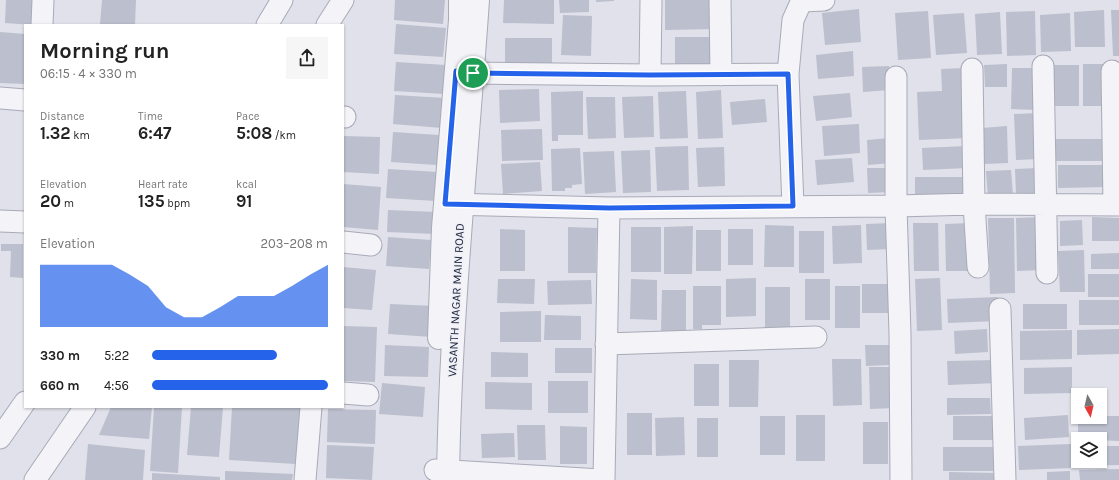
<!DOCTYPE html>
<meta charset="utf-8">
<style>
body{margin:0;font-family:Karla,sans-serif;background:#f6f6f6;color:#222;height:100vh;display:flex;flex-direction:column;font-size:15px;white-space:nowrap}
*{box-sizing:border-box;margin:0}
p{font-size:13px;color:#767676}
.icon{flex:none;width:22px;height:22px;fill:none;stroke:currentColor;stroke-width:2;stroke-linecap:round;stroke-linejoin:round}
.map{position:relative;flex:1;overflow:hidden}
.side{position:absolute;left:24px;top:24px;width:320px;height:384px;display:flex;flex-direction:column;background:#fff;border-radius:0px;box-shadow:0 1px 3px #0004}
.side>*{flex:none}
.needle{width:26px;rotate:172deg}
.tools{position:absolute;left:1071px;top:388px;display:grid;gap:8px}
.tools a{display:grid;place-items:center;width:36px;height:36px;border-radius:0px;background:#fff;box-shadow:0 1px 3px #0004;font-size:20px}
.pin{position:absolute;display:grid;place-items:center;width:34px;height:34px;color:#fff;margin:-17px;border:2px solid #fff;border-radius:50%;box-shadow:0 1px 4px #0007}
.round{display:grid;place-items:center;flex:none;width:42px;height:42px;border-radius:0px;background:#f6f6f6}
.summary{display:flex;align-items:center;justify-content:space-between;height:68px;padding:0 16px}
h1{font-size:22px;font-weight:700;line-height:30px}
.stats{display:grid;grid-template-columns:repeat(3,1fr);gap:6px;height:68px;padding:4px 16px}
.stats div{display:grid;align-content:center}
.stats b{font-size:17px;font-weight:700}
.stats small{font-size:11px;font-weight:400}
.stats p{font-size:11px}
.chart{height:112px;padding:8px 16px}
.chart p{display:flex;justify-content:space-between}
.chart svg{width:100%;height:72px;margin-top:4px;fill:#2563eb;opacity:.7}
ul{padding:0 16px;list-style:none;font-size:13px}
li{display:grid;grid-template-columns:64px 48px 1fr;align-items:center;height:30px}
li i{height:10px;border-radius:5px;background:#2563eb}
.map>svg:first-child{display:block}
</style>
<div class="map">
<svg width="1119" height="480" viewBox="0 0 1119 480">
<rect width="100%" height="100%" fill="#e0e1ea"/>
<path fill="#bcbfcd" d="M6 0H34L33 25 5 23Z
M102 0H136L135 25 100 24Z
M395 0H445L443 24 394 20Z
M504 0H554V24L503 23Z
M559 0H589V12L560 13Z
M596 0H614V1L596 2Z
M665 0H714L715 29 665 30Z
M859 9 861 42 825 45 822 13Z
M1104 10 1105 47H1075L1074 12Z
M1111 10H1119V56H1113Z
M928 11 931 58 898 60 895 13Z
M1035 11 1036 55 1007 56 1006 12Z
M1000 12 1002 54 977 55 975 14Z
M964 13 967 53 936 55 933 15Z
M1070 13 1071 51 1041 52 1040 15Z
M563 15 592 16 591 56 561 55Z
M396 24 446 28 443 57 394 54Z
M0 32 25 34V84L0 83Z
M675 37H719V65H675Z
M505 38H552V64H505Z
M853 51 854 76 818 79 816 55Z
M396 62 446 65 444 94 394 91Z
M1007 64V87H985L984 65Z
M1083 64H1108V106H1083Z
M1054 65H1079V106H1054Z
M889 66 890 90 863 92 862 67Z
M966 68 969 138 919 140 917 92 942 91 941 69Z
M1012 68H1037L1036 110 1011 109Z
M539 89 540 121 500 123 499 90Z
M721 90 723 138 698 139 696 92Z
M583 91V135H558V141H552L551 92Z
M686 91 688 138 660 139 658 92Z
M850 93 852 117 816 121 813 96Z
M395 95 445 98 442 128 393 124Z
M653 96 654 137 624 138 622 97Z
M586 97H615L616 138 588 139Z
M765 99 767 122 732 125 730 102Z
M1039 113 1041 159 1016 160 1014 114Z
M859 124 860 153 824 156 822 126Z
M1007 126 1008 163 984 164 982 128Z
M542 129 543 160 502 161 501 130Z
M393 132 439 135 437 165 391 162Z
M343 136 380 137 379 174 343 172Z
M890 138 892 163 868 165 867 140Z
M1056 139H1107V161H1056Z
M688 146 689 190 657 191 655 147Z
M966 146 967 168 923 170 922 148Z
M724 147 725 186 698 187 696 148Z
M580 148 582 184 572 185V188H565V191H552L551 149Z
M650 150 651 192 623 193 621 151Z
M614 151 616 192 585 194 583 152Z
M852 158 854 182 817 185 815 160Z
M540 162 542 191 503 194 501 164Z
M1058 165H1109V187L1058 188Z
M867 168H890L891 192 868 193Z
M1038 168 1040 193 1016 194 1015 169Z
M388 169 438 172 436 201 386 198Z
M1011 170 1013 195 988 197 986 171Z
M915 177H966V199L915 200Z
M343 184 381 187 378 230 343 227Z
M388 210 436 212 435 234 387 232Z
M1041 217 1042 270 1017 271 1016 218Z
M1092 217 1119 218V241H1092Z
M988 218H1014L1015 293 990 294Z
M1082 220 1083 245 1060 246V221Z
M891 223 892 249 867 250 866 224Z
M913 223H938L939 271H914Z
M970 223 971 271H946L945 224Z
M765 225 794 226V267H764Z
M861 225 862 263 833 264 832 226Z
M693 226 692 274H664V227Z
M568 227 597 228 596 273H568Z
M631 227H661V272H631Z
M500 229 525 230V271H500Z
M728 229H753V265H728Z
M696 230H721V271H696Z
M799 231H824V273H799Z
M388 237 431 240 429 269 386 266Z
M1 244H23V278L10 277 11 251H1Z
M1084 250 1085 292H1060L1058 251Z
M1119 253V269H1091V254Z
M343 267 376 270 372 310 343 308Z
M1088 274H1119V297H1088Z
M756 278V316L726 317V279Z
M940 278 942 330 917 331 915 279Z
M498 279H535L534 304 497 303Z
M631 279 657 280V320L630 319Z
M805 279H830V320H805Z
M591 280 592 304 548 305 547 281Z
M862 284H888V313H862Z
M693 286H721V325H702V329H693Z
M835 286H860V328H835Z
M765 287H790V328H765Z
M662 290H686V331H661Z
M997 297 998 321 948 323 947 299Z
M1079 300H1119V325H1079Z
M390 304 434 306 432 337 388 334Z
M1023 304H1067V329H1023Z
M541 311V342H500V312Z
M545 315 581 316V340H544Z
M343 326 377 327 375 382 343 381Z
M987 329 988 352 955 354 954 331Z
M1119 329V354L1077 355V330Z
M1072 330V359L1020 360V331Z
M385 345 429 347 428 377 384 376Z
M865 345H890L891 365 866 366Z
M555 348H592V373H555Z
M491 352 528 353V377H491Z
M832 359H861L862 405 833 406Z
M729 360H759L758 407H729Z
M997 360 998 383 948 385 947 361Z
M694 364H719V406H694Z
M869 367H894L895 408 870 409Z
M1072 367V393L1024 394V368Z
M548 381H588V413H548Z
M485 382 532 383V410L485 409Z
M382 383 425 387 423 417 379 414Z
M947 398H990L991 414 947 415Z
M111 407H152L149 439 99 435Z
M154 407H182L178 473 150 471Z
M191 407H223L219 457 187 455Z
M232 407H300L296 464 229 460Z
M328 409 376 410 375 444 327 442Z
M627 413H652V455H627Z
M796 415H825V461H796Z
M1068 415 1069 437 1025 440 1024 418Z
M760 416H785V455H760Z
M953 416H993V440H953Z
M1100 416H1119V441L1078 439V417H1100Z
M684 417 685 455 656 456 655 418Z
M697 418H718V457H697Z
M863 422H888V464H863Z
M517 425H545L546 460H518Z
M560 426 587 427V464H560Z
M514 433 515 457 482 458 481 434Z
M88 444 145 450 143 480H85Z
M1071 444 1072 468 1019 470 1018 446Z
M327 445 374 447 372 480 326 478Z
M1100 446H1119V465L1080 466 1079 461H1100Z
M943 447H993V471H943Z
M1119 469V480H1080L1079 470Z
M225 471 293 474 292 480H225Z
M1070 471V480H1047V472Z
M949 472 995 473V480H949Z
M152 473 220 477V480H152Z"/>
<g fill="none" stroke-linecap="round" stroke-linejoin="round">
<g stroke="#a8aab8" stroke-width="23">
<path id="minor" d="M720 0 721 75
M802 1 824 0
M42 25 43 0
M267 25 282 0
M327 25 343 0
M1043 66 1047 273
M972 69 974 204 978 267
M456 71 473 73 650 75 788 74
M1112 71 1114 205
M650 75 651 0
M896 77V206L900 334 901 480
M0 98 25 100
M343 117H345
M446 204 609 208 896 206 974 204 1119 205
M793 207 788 74 793 20 802 0
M0 221 25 222
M343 242 371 245
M1000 309 1005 480
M606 344 816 337
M343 393 368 395
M0 438 25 402
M435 470 601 480
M35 480 85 407
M305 480 311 407
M604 480 609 208"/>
</g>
<g stroke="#a8aab8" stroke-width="24">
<path id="tertiary" d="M439 338 443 228 460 20V0
M448 480C450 320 467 160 478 0"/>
</g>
<use href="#minor" stroke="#f3f3f8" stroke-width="21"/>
<use href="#tertiary" stroke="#f3f3f8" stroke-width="22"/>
</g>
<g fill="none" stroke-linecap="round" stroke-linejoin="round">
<g stroke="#fff" stroke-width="8">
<path id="route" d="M456 71 473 73 650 75 788 74 793 206 609 208 445 204Z"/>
</g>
<use href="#route" stroke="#2563eb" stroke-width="5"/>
</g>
<g text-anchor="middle" stroke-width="3" stroke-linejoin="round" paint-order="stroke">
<g font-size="12" fill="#272a43" stroke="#eff1f7">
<text transform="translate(456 300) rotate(-87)" y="4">VASANTH NAGAR MAIN ROAD</text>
</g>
</g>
</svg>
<div class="tools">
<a><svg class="needle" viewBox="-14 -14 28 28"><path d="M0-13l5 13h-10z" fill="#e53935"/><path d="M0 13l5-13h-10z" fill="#767676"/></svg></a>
<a><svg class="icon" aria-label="layers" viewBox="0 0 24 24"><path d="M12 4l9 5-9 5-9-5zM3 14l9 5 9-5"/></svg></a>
</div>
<div class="pin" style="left:473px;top:73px;background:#1e9e55"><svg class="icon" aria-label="arrive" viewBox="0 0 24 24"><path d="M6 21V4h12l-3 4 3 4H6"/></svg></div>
<section class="side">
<div class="summary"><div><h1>Morning run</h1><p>06:15 · 4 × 330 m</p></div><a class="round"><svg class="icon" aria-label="share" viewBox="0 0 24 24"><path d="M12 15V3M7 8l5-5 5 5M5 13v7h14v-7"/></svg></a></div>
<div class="stats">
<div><p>Distance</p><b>1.32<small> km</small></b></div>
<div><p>Time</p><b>6:47</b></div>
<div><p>Pace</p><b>5:08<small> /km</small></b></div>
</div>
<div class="stats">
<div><p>Elevation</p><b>20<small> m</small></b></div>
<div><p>Heart rate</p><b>135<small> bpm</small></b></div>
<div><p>kcal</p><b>91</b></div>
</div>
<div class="chart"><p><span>Elevation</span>203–208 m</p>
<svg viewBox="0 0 160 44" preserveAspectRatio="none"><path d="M0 44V6L10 6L20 6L30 6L40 6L50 12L60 19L70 32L80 38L90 38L100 32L110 25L120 25L130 25L140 19L150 12L160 6V44z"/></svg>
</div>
<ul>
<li><b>330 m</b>5:22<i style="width:71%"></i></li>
<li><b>660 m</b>4:56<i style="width:100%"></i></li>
</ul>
</section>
</div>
